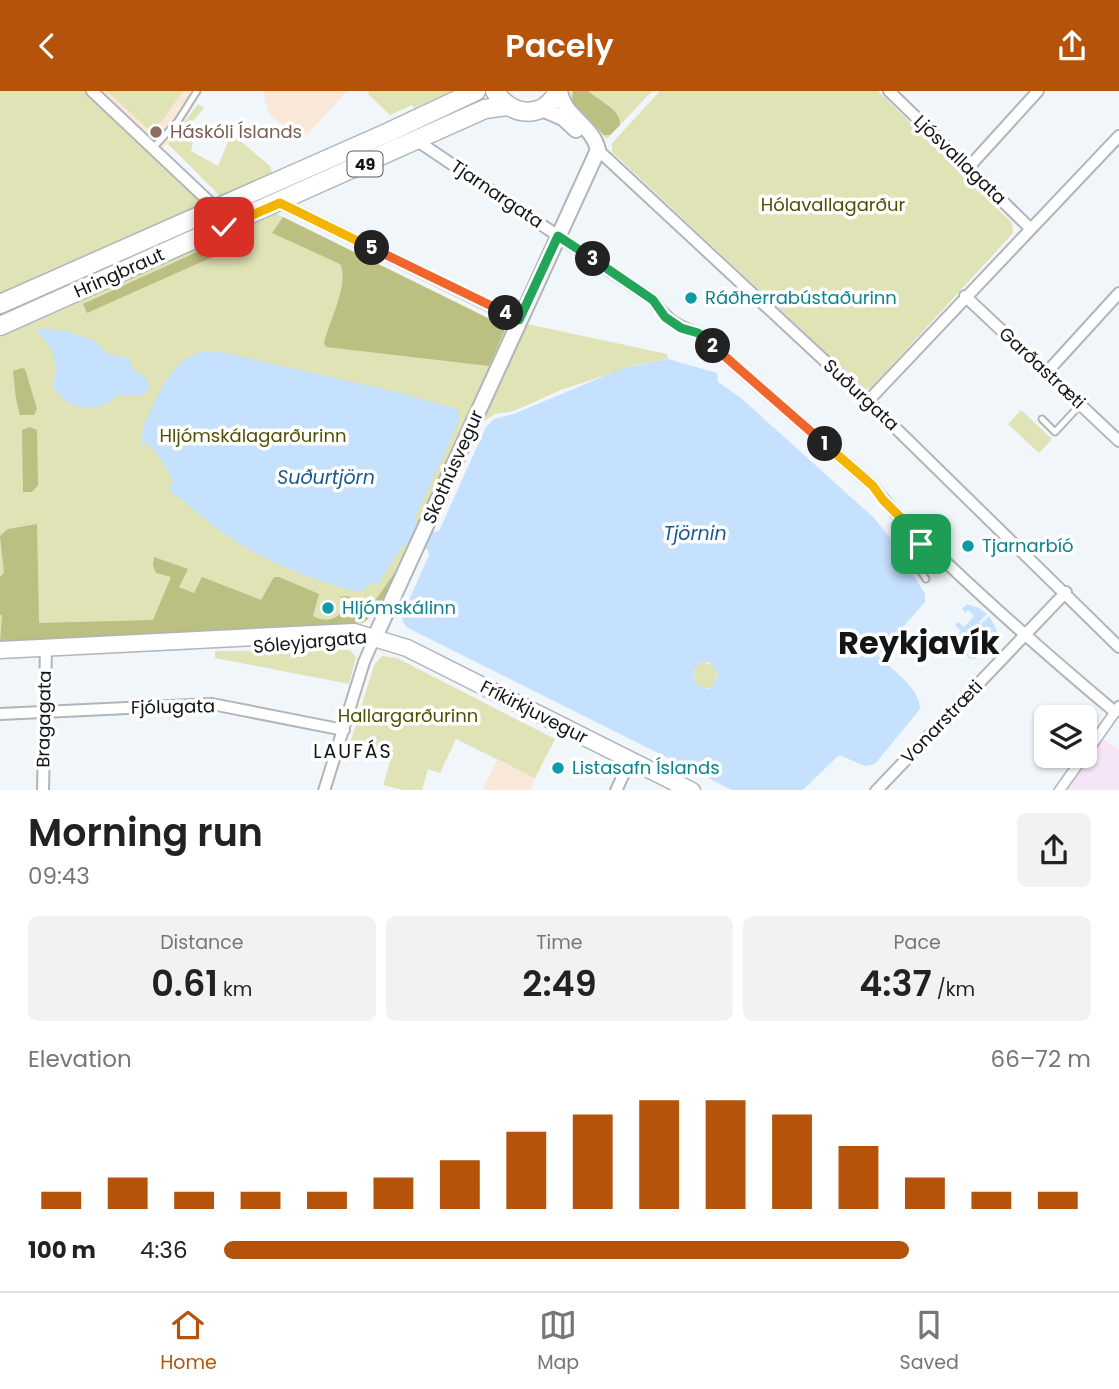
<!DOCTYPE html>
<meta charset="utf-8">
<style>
body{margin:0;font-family:Poppins,sans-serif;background:#f2f2f2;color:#222;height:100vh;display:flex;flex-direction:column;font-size:26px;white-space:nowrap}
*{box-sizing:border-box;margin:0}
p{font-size:23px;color:#767676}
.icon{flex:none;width:38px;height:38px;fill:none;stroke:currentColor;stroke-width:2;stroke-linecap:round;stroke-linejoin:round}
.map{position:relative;height:699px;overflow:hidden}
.side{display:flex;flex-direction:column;background:#fff;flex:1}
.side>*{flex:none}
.buttons{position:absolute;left:1034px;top:614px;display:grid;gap:14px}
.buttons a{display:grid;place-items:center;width:63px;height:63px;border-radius:10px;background:#fff;box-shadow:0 2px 5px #0004;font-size:35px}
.pin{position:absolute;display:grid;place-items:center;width:60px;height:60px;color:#fff;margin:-30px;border-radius:14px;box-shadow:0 4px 10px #0006}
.km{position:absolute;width:35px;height:35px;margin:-18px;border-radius:50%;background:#222;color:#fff;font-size:19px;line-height:35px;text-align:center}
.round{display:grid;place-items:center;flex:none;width:74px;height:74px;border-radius:10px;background:#f2f2f2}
.summary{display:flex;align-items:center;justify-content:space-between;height:119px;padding:0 28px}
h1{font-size:38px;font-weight:600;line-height:52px}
.stats{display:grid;grid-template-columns:repeat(3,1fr);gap:10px;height:119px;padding:7px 28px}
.stats div{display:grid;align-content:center;border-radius:10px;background:#f2f2f2;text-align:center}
.stats b{font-size:35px;font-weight:600}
.stats small{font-size:19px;font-weight:400}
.stats p{font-size:19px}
.chart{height:196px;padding:14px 28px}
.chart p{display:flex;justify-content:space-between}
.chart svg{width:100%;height:126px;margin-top:7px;stroke:#b45309;stroke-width:6}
ul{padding:0 28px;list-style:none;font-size:23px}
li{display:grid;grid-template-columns:112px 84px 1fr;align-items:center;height:52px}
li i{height:18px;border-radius:9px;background:#b45309}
header{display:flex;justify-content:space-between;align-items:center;height:91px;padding:0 28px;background:#b45309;color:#fff;font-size:32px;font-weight:600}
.menu{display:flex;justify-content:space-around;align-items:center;height:98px;border-top:2px solid #e0e0e0;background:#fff;font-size:19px;color:#767676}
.menu a{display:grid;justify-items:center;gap:4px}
.menu .selected{color:#b45309}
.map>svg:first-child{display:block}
</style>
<header><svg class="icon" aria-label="back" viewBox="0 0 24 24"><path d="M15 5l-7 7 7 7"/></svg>Pacely<svg class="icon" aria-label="share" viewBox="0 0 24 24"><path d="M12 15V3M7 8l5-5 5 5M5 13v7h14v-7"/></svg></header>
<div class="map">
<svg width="1119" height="700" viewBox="0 0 1119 700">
<rect width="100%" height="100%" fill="#f1f6fa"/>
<path fill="#f6e5f7" d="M1102 647 1119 659V699L1064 700Z"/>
<path fill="#f9e8d7" d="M93 0H202L184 31 169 52 158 61Z
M263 0H347L307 44 298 45 269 23Z
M497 669 535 687 530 699H482Z"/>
<path fill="#dfe3b6" d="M0 0H85L207 113 0 205Z
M107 0H183L162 30 151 39 146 36Z
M368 0H451L414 17 412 14 390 24 369 4Z
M571 0H652L607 48 571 11Z
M660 0H878L1012 132 1013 142 871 297 865 298 612 61V52Z
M198 13 204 17 189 35 192 38 186 44 193 52 191 60 218 75 228 51 217 41 223 35 270 75 272 82 220 105 168 53Z
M275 122 506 236 527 233 667 263 668 268 636 274 561 299 514 320 495 323 484 330 380 516 363 532 0 552V246Z
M1021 319 1052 348 1039 362 1008 333Z
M350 559 356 566 349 593 215 567V560Z
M382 565 397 567 555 648 535 687 456 648 440 682 428 678 422 699H403L383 694 391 668 349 656 374 574Z
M701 571 713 574 717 581V588L713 590V596C706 599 697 596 693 588L696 585 693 579Z"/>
<path fill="#bbbf82" d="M573 0H588C600 11 621 18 620 34L610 44H604L572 10Z
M283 126 506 236 489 275 326 256 324 252C329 231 350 192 340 173L272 142Z
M241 141 246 151 87 222 83 213Z
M22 277 25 278 37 318 34 324H20L16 308 13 280Z
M30 336 37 339 38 394 32 401H23L22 339Z
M37 433 39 532 153 529 171 486 156 482 153 474 154 466 188 478 179 496 194 502 202 486 261 509 274 486H279L319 503 313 525C325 532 337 529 344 518L340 506 345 505 374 511 396 480C387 500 381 519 363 532L0 552 2 525 0 523V486L4 482 0 445 8 438Z"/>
<path fill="#c6e1fe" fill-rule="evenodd" d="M38 237 68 240 94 250 108 263 128 267 131 271 134 280 145 286 149 295 148 300 139 305H117C96 324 69 321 53 296 58 272 55 258 37 241Z
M205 260 226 262 401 302 457 318 460 328 415 427 417 434 434 441 439 440 486 336 494 328 516 322 616 280 638 274 668 268 717 282 718 291 741 307 873 426 893 450 925 503V511L878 564C891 578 921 598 920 618L875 673 865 675 839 664 803 699H732L408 537 403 532 402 525 429 464 428 459 410 452H405L378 493H370L360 501C323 493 270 472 238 452 214 437 192 417 169 399L173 391C167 378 157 360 146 352L141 353V342L144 334C159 305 169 268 205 260ZM701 571 710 572 717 581V588L713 590V596L709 598 698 594 693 588 696 585 693 579Z
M967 513 979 517 987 523 979 531 981 533 989 525 997 539 993 553 975 568 969 567 951 550 961 540 955 534 958 531 964 536 974 525 968 519 966 522 962 518Z"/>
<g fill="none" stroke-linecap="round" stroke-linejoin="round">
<g stroke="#b0b5b9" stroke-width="9">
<path id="service" d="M153 57 178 30 197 0
M1042 328 1055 341 1081 313
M911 439 912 467 926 488"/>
</g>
<g stroke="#b0b5b9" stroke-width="12">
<path id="pedestrian" d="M1085 664 1115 621
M1059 700 1084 665"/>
</g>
<g stroke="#b0b5b9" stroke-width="14">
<path id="minor" d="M92 0 217 118
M889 0 1031 138
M416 49 653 209C665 227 677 236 698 242L873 395C895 425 924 450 951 476 1004 526 1059 574 1115 621L1119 616
M598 59 868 310 1119 556
M968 77 1038 0
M280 112 519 229
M965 205 1119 350
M1047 281 1119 202
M868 310 1119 45
M0 623 212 613 344 639
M43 700 46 557
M324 700 364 571 375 546
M616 700 630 669
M876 700 1066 501"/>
</g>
<g stroke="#b0b5b9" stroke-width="18">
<path id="tertiary" d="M560 0C563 25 593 34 598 59
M542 18 563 27 576 39
M375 546 598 59"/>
</g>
<g stroke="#b0b5b9" stroke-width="19">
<path id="secondary" d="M0 559 354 541 407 557 692 700"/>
</g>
<g stroke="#b0b5b9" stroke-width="21">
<path id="primary" d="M495 0C510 26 544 29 558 0
M0 213 389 41 476 0
M0 235 485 18 507 15"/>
</g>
<use href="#service" stroke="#fff" stroke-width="5"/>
<use href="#pedestrian" stroke="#fff" stroke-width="9"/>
<use href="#minor" stroke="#fff" stroke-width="10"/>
<use href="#tertiary" stroke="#fff" stroke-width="14"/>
<use href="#secondary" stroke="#fff" stroke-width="16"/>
<use href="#primary" stroke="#fff" stroke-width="18"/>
</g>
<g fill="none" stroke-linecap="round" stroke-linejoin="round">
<g stroke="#fff" stroke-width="14">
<path id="split-1" d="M825 353 873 395 883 409 927 453H921"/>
</g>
<g stroke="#fff" stroke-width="14">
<path id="split-2" d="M713 255 825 353"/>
</g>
<g stroke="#fff" stroke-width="14">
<path id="split-3" d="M593 168 653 209 665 226 681 237 698 242 713 255"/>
</g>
<g stroke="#fff" stroke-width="14">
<path id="split-4" d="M506 222 519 229 558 145 593 168"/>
</g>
<g stroke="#fff" stroke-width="14">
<path id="split-5" d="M372 157 506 222"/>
</g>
<g stroke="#fff" stroke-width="14">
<path id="split-6" d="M224 136 280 112 372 157"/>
</g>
<use href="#split-1" stroke="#f5b400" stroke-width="9"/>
<use href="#split-2" stroke="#f0652b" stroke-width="9"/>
<use href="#split-3" stroke="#22a559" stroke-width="9"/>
<use href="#split-4" stroke="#22a559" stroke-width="9"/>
<use href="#split-5" stroke="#f0652b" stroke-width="9"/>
<use href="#split-6" stroke="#f5b400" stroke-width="9"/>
</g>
<circle fill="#8d6e63" stroke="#fff" stroke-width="2.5" cx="156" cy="41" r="7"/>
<g fill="#0f9aa8" stroke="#fff" stroke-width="2.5">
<circle cx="691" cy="207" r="7"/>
<circle cx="968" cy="455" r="7"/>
<circle cx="328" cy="517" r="7"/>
<circle cx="558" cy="677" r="7"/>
</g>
<g text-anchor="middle" stroke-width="7" stroke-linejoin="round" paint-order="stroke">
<rect fill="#fff" stroke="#5a5b5c" stroke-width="2" x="347.5" y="60.5" width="35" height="25" rx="5"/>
<g font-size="16" font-weight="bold" fill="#131516">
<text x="365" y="79">49</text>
</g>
<g font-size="18" fill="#785e54" stroke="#fff" text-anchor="start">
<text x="170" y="47">Háskóli Íslands</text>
</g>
<g font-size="18" fill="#131516" stroke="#fff">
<text transform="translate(960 69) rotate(44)" y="6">Ljósvallagata</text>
<text transform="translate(497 103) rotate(34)" y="6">Tjarnargata</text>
<text transform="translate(119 182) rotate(-24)" y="6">Hringbraut</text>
<text transform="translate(1042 277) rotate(43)" y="6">Garðastræti</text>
<text transform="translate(861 304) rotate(43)" y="6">Suðurgata</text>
<text transform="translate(453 376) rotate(-66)" y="6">Skothúsvegur</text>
<text transform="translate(310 551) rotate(-5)" y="6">Sóleyjargata</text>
<text transform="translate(173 616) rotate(-1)" y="6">Fjólugata</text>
<text transform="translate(534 621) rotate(27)" y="6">Fríkirkjuvegur</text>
<text transform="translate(44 628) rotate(-89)" y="6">Bragagata</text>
<text transform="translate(942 631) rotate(-46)" y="6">Vonarstræti</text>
</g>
<g font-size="18" fill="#4e5006" stroke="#fff">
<text x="833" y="120">Hólavallagarður</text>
<text x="253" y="351">Hljómskálagarðurinn</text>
<text x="408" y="631">Hallargarðurinn</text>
</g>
<g font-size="18" fill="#0d838f" stroke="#fff" text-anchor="start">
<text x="705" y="213">Ráðherrabústaðurinn</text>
<text x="982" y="461">Tjarnarbíó</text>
<text x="342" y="523">Hljómskálinn</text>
<text x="572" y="683">Listasafn Íslands</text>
</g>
<g font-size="19" font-style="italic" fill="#165990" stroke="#fff">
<text x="326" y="393">Suðurtjörn</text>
<text x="695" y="449">Tjörnin</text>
</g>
<g font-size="19" letter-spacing="2" fill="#131516" stroke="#fff">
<text x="353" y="667">LAUFÁS</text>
</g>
<g font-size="32" font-weight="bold" fill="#131516" stroke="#fff">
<text x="919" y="563">Reykjavík</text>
</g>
</g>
</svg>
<div class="buttons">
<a><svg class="icon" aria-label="layers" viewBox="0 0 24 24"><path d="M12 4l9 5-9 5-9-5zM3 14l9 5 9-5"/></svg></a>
</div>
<div class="pin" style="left:921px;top:453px;background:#1e9e55"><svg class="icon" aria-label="arrive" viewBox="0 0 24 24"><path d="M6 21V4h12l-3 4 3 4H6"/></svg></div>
<div class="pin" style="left:224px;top:136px;background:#d93025"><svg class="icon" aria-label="check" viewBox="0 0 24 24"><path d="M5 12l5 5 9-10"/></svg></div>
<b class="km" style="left:825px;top:353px">1</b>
<b class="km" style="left:713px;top:255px">2</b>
<b class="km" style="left:593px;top:168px">3</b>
<b class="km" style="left:506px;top:222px">4</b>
<b class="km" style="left:372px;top:157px">5</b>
</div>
<section class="side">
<div class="summary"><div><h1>Morning run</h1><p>09:43</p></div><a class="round"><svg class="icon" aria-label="share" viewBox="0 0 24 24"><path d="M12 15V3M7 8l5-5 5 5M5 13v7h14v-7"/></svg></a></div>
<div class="stats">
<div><p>Distance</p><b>0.61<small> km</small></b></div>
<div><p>Time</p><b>2:49</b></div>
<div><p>Pace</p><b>4:37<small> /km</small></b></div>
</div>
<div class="chart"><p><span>Elevation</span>66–72 m</p>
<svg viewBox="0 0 160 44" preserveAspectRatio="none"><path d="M5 44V38M15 44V33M25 44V38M35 44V38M45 44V38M55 44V33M65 44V27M75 44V17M85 44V11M95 44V6M105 44V6M115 44V11M125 44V22M135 44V33M145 44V38M155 44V38"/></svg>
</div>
<ul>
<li><b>100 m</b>4:36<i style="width:79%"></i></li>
</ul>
</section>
<nav class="menu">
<a class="selected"><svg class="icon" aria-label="home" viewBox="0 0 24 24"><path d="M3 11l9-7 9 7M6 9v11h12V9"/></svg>Home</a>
<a><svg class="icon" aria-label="map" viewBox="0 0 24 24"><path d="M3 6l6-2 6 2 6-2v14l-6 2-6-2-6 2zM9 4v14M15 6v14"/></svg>Map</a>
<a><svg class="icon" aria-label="saved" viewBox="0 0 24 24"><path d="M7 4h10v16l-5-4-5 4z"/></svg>Saved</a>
</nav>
